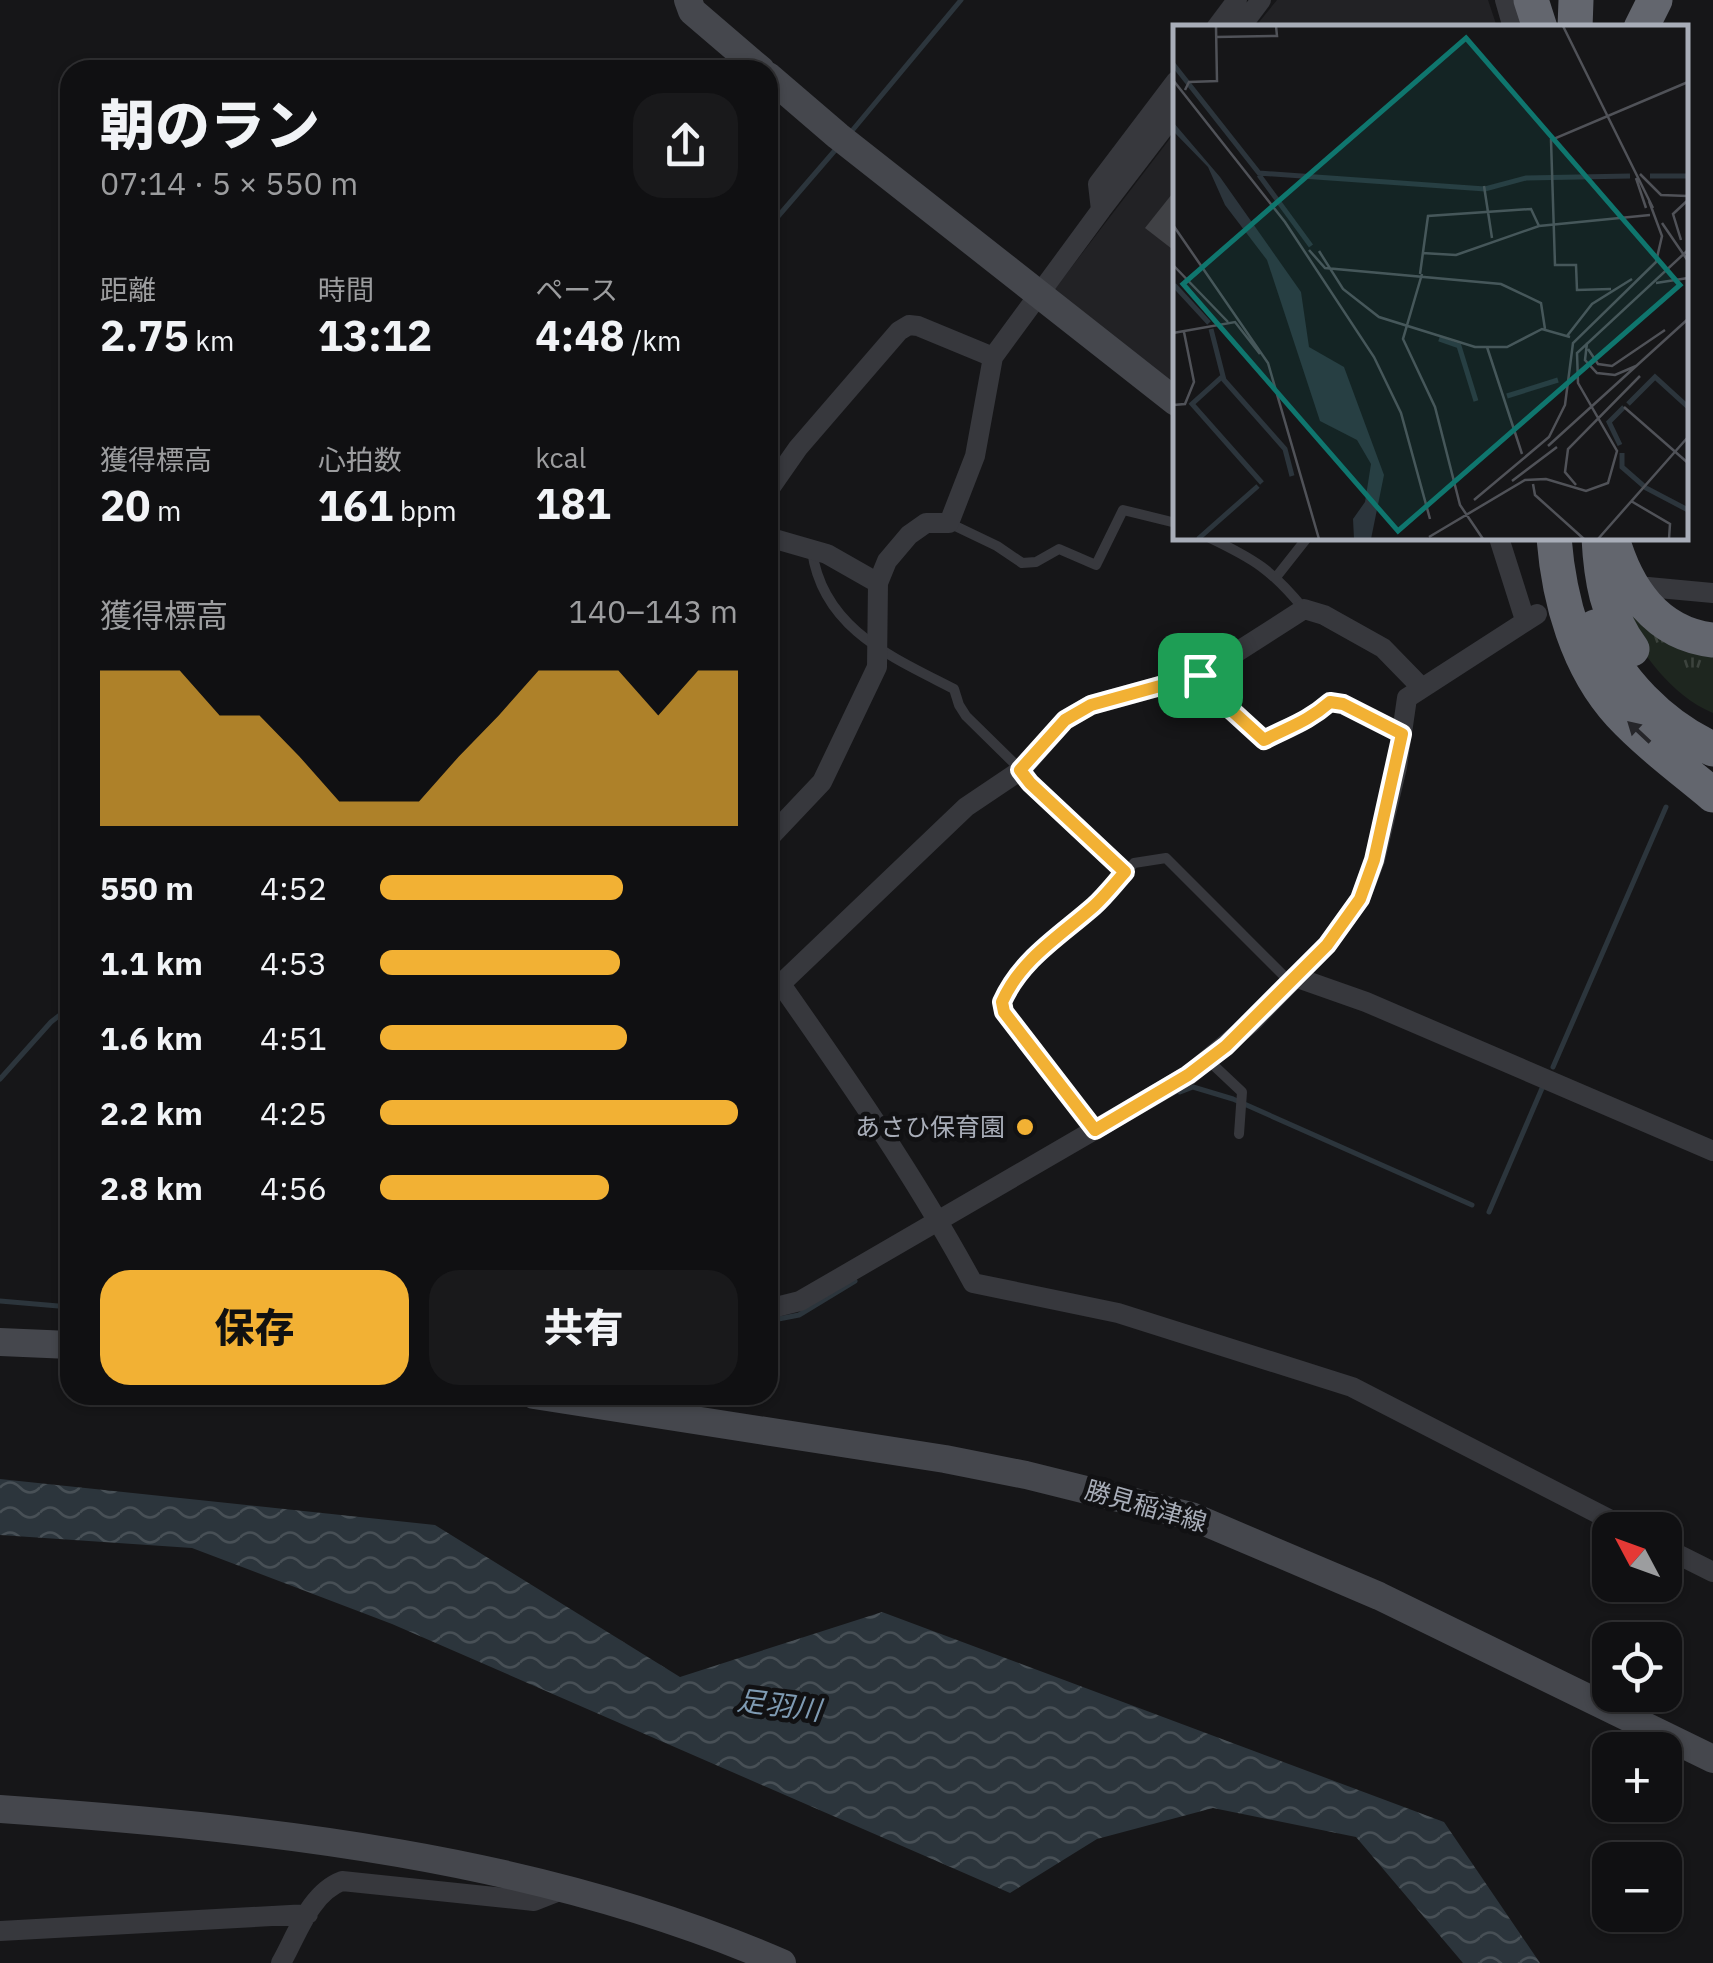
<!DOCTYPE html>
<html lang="ja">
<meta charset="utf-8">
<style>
body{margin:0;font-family:"IBM Plex Sans","Noto Sans JP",sans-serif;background:#19191b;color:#f1f3f6;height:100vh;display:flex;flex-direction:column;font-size:38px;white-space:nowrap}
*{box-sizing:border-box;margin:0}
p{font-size:32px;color:#9c9d9f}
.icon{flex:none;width:55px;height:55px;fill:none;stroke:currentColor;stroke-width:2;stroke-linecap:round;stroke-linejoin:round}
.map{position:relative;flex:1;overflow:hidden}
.sheet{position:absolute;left:60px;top:60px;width:718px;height:1345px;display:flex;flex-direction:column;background:#101012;border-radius:30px;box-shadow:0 2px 8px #0004,0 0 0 2px #303032}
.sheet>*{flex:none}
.needle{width:65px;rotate:311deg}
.fabs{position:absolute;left:1592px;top:1512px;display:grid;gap:20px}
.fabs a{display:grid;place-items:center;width:90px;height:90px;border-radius:20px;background:#101012;box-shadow:0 2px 8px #0004,0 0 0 2px #303032;font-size:50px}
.pin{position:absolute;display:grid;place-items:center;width:85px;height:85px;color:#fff;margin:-42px;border-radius:20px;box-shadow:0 5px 15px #0006}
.round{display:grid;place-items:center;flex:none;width:105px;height:105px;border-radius:30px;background:#19191b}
.summary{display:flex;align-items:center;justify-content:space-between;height:170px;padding:0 40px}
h1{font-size:55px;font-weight:800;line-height:75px}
.stats{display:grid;grid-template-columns:repeat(3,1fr);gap:15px;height:170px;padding:10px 40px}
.stats div{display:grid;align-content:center}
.stats b{font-size:42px;font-weight:800}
.stats small{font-size:28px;font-weight:400}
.stats p{font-size:28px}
.chart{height:280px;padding:20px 40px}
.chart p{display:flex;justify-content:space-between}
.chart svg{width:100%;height:180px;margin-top:10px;fill:#f2b134;opacity:.7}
.button{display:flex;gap:20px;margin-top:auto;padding:20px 40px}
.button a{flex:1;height:115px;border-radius:30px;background:#f2b134;color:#111;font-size:40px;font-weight:800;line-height:115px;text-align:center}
.button a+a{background:#19191b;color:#f1f3f6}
ul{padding:0 40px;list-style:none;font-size:32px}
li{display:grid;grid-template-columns:160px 120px 1fr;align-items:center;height:75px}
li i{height:25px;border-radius:12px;background:#f2b134}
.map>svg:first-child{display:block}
</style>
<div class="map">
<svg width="1713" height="1963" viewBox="0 0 1713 1963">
<defs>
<pattern id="grass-tufts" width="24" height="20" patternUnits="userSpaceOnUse" patternTransform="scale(2.5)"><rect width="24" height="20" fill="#1e261f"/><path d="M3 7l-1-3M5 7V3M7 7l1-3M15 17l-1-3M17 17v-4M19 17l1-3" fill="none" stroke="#3c433d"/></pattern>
<pattern id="water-waves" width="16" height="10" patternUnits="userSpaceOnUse" patternTransform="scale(2.5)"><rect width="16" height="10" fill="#2c353c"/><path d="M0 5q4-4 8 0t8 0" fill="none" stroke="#485056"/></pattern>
</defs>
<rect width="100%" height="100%" fill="#161618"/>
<path fill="#222225" d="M1277 0H1488L1497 27H1255Z
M1175 132V391L1054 290Z"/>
<path fill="url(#grass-tufts)" d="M1618 613 1641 616 1713 650V713C1670 695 1642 652 1618 613Z"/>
<path fill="url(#water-waves)" d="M0 1479 435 1525 680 1677 882 1612 1444 1822 1540 1963H1463L1356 1837 1213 1808 1097 1839 1010 1893 392 1624 192 1548 0 1535Z"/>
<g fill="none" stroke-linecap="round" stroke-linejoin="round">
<path stroke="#2c353c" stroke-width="5" d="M851 132 961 0
M768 228 837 148
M1553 1067 1666 807
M0 1079 51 1022 70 1007
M1180 1092 1193 1087 1233 1099 1472 1205
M1489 1212 1543 1086
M0 1301 70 1307
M768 1321 799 1315 855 1281"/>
</g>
<path fill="#404145" d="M1176 189V252L1145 228Z"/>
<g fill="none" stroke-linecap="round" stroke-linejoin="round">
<path stroke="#37383d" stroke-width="10" d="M949 523 997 546 1022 563 1036 562 1059 549 1096 565 1123 510 1176 523
M1210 538C1254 559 1272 570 1303 608
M812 551C823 629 892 657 954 689L959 705 966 716 1021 770 1030 783 1125 872
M1277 576 1307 538
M1201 676 1218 698 1264 741C1291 726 1307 722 1330 702L1343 704 1402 733
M1208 1060 1242 1092 1239 1134
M1095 1129 1004 1012 1002 1002 1023 967 1055 936 1095 906 1134 863 1166 858 1290 982"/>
<path stroke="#37383d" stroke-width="20" d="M1505 0 1513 28
M1216 28 1237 0
M1240 28 1261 0
M1101 210 1176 112
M768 491 798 448 899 331 909 325 918 326 993 357
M768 537 827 554 878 583
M1499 538 1525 620
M1648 587 1713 593
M768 839 822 782 877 667 878 583 887 561 909 535 926 523H949L975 456 993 357 1101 210 1098 184 1176 81
M1295 977 1366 1002 1713 1151
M780 983C849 1081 916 1178 973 1283L1118 1313 1352 1387 1630 1530
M768 996 966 807 1021 770 1065 720 1091 705 1201 675 1304 609 1324 615 1383 648 1421 687
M768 1309 800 1301 1189 1075 1251 1023 1327 945 1360 899 1375 860 1397 767 1407 698 1537 614
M1665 1548 1713 1572
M0 1931 308 1914
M281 1963C297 1935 310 1893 342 1881L534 1901 567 1888"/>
<path stroke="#45474d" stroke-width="28" d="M688 0 692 11 761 70
M768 76 838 136 1176 402
M0 1342 70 1345
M534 1395 945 1459 1026 1475 1191 1516 1379 1596 1713 1759
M0 1809C266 1828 535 1856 782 1963"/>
<path stroke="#63666e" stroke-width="35" d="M1531 0 1540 28
M1575 28 1576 0
M1641 28 1655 0
M1554 538C1559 600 1577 667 1620 714 1648 744 1682 769 1713 795
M1599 538C1601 578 1607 616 1632 649
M1612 538C1626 588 1656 634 1713 640
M1595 627C1615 679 1662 726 1713 749"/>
</g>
<defs><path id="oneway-solid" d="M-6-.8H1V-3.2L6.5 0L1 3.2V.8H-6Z" transform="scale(2.5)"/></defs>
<use fill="#26262a" href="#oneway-solid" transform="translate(1639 732) rotate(-137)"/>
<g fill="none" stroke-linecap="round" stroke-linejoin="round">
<g stroke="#fff" stroke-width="20">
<path id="route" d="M1200 675 1218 698 1264 740C1291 726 1307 722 1330 702L1343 704 1402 734 1374 860 1360 899 1327 945 1226 1046 1188 1075 1095 1130 1004 1012 1002 1002C1021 959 1060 936 1094 906 1105 896 1115 883 1125 872L1030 783 1020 770 1065 720 1091 705Z"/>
</g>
<use href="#route" stroke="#f2b134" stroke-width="12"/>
</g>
<circle fill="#f2b134" stroke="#111113" stroke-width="4" cx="1025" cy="1127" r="10"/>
<g text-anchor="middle" stroke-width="9" stroke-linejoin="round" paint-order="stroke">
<g font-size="25" fill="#a8adb8" stroke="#111113" text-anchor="end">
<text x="1005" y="1136">あさひ保育園</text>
</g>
<g font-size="25" fill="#a8adb8" stroke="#111113">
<text transform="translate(1146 1506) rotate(16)" y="9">勝見稲津線</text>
</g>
<g font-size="28" font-style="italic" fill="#7f9bb3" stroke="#111113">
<text transform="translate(779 1705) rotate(7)" y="10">足羽川</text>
</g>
</g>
<g transform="translate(1173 25)">
<rect width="515" height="515" fill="#161618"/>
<path d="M0 97 47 152 128 267 136 322 171 342 211 450 198 514H181L180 494 192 477 198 439 184 415 147 396 94 235 52 180 35 142 0 106Z" fill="#2c353c"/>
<path fill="none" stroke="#2c353c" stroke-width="5" d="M0 39 86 148 312 164 353 153 457 151M86 150 138 221M477 151H515M1 260 36 298M38 304 51 355 112 424 119 451M266 314 286 321 303 376M51 350 19 379 89 458M334 371 385 355M455 379 482 352 515 382M447 420 436 397 451 382M449 428V442L473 463 515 485M25 514 85 461"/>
<path fill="none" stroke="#505258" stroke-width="2.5" d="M390 1 480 183M43 12 104 11 103 1M0 55 112 197 201 332 228 388 257 494M12 65 16 57 44 56 43 1M467 149 488 170 515 171M463 153 473 183M311 161 319 213M489 198 515 236M0 200 95 338 146 514M508 215 500 189 515 175M136 225 152 243 328 259 368 278 372 304M146 226 170 264 206 292 302 322H334L369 304 397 312M249 228 283 230 366 201 477 190M0 240 55 297M247 249 255 191 358 184 366 201M249 249 230 314 262 382 287 480 310 514M483 258 515 253M438 264 404 265 403 240H382L378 115 515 57M0 308 62 297 87 329M394 311 419 279 459 254M414 318 412 335 424 348 442 350 463 341M314 322 349 429M415 324 425 339 439 341 492 305M0 380 12 379 21 357 11 307M451 382 515 438M375 421 515 294M339 456 384 422M360 459 362 470 411 514M403 460 392 447 395 424 467 351M301 475 376 412 392 380 400 318 483 237 489 211 476 176M458 476 497 499 496 514M256 512 352 455 373 454 413 466 435 458 444 426 405 358 404 328 515 225M425 514 515 412"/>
<path fill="#0f766e" fill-opacity="0.15" stroke="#0f766e" stroke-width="5" d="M293 13 507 260 225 506 10 259Z"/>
<rect width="515" height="515" fill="none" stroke="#a8adb8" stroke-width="5"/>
</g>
</svg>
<div class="fabs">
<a><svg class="needle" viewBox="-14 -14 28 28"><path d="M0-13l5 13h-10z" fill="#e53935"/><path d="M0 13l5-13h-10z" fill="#9c9d9f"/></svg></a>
<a><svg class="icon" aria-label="locate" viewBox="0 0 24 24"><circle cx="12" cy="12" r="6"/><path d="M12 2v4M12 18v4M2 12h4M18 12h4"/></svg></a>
<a>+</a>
<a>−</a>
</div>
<div class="pin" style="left:1200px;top:675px;background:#1e9e55"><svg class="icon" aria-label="arrive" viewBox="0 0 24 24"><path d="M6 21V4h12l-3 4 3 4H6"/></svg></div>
<section class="sheet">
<div class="summary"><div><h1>朝のラン</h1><p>07:14 · 5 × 550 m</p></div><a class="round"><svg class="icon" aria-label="share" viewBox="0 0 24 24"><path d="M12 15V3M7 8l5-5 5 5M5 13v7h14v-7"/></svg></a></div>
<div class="stats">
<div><p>距離</p><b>2.75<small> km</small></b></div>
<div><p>時間</p><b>13:12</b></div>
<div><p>ペース</p><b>4:48<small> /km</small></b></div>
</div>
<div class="stats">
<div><p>獲得標高</p><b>20<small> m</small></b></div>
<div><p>心拍数</p><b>161<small> bpm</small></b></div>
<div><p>kcal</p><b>181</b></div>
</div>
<div class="chart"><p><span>獲得標高</span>140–143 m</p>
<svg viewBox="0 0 160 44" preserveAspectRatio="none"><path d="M0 44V6L10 6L20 6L30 17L40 17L50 27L60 38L70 38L80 38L90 27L100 17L110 6L120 6L130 6L140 17L150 6L160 6V44z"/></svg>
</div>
<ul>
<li><b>550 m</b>4:52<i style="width:68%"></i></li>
<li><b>1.1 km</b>4:53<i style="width:67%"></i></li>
<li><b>1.6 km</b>4:51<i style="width:69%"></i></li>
<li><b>2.2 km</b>4:25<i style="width:100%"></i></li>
<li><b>2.8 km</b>4:56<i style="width:64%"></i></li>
</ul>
<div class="button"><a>保存</a><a>共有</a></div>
</section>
</div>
